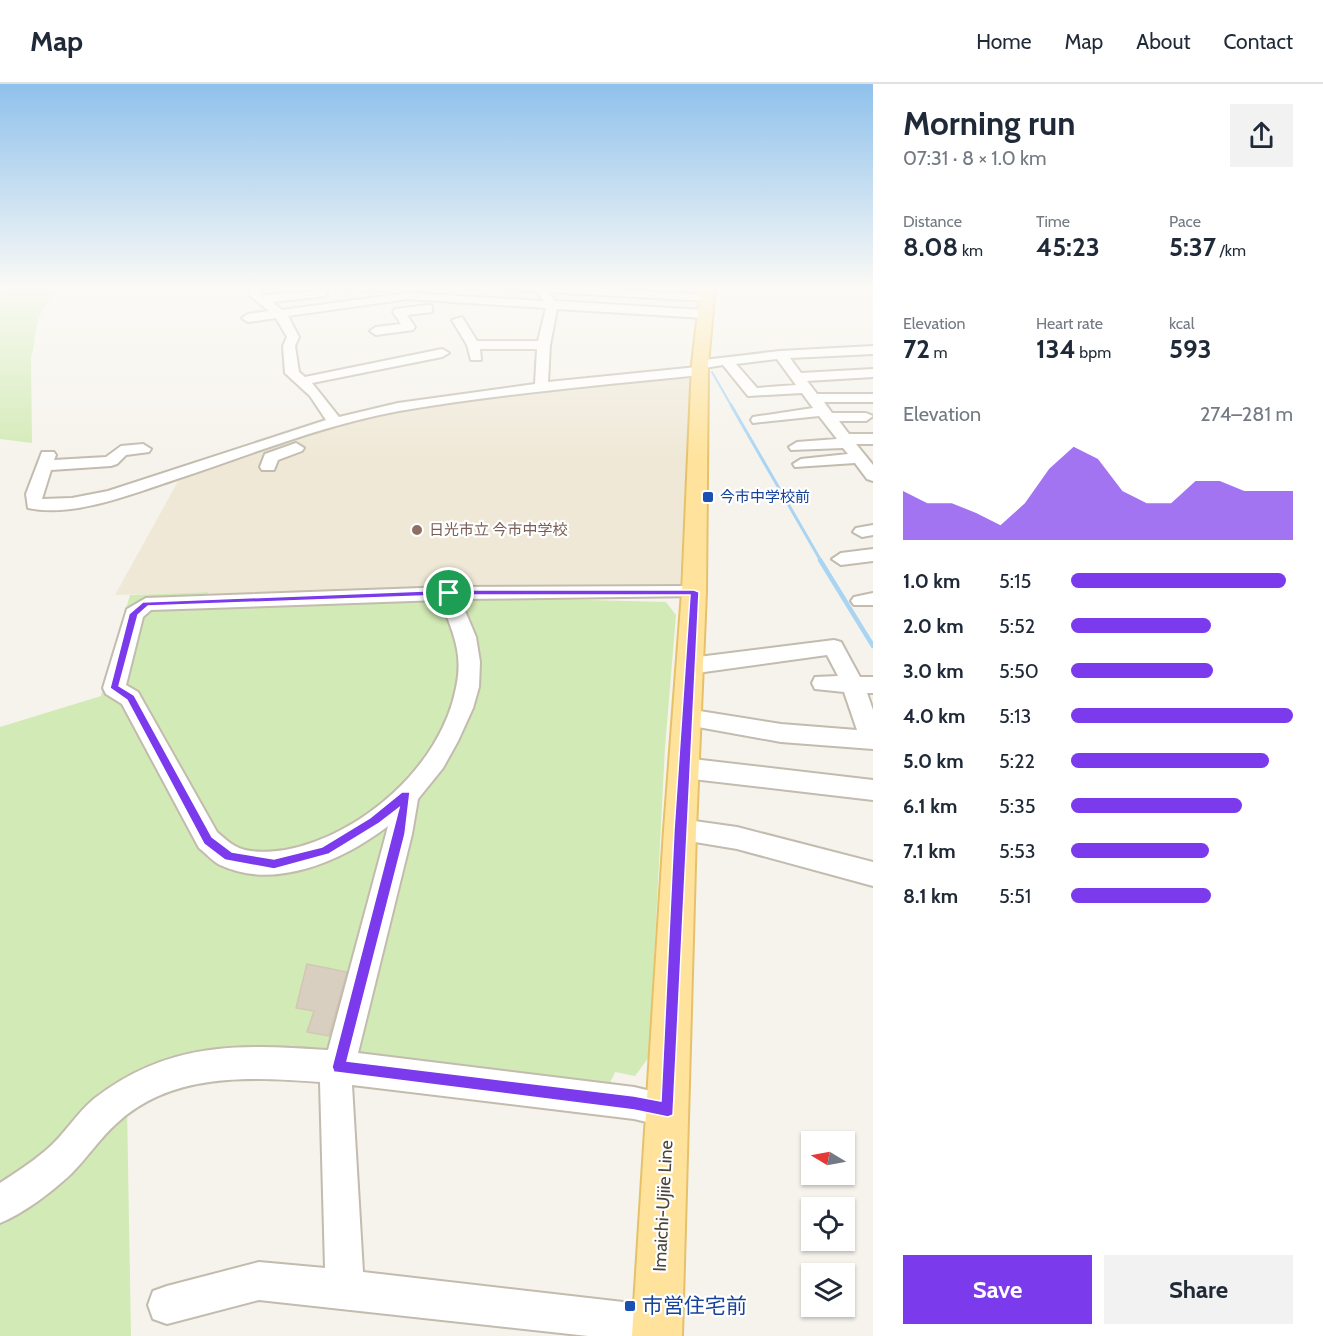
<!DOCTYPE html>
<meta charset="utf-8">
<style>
body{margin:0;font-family:Cabin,"Noto Sans JP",sans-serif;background:#f2f2f3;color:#1f2937;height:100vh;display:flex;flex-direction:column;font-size:22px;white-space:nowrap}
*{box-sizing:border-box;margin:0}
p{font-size:20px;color:#747a83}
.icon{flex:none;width:33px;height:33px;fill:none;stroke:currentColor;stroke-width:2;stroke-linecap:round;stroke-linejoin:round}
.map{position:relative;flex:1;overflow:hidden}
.details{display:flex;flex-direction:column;background:#fff;width:450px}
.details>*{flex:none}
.needle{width:39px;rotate:280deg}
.buttons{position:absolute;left:801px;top:1047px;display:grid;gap:12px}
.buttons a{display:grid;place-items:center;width:54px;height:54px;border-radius:0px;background:#fff;box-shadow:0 2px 4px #0004;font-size:30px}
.pin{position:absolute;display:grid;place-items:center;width:51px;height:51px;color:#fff;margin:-26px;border:3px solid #fff;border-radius:50%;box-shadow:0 2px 6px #0007}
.round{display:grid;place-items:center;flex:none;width:63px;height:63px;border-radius:0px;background:#f2f2f3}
.overview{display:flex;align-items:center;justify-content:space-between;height:102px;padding:0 30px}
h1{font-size:33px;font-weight:700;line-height:45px}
.figures{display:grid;grid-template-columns:repeat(3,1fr);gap:9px;height:102px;padding:6px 30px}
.figures div{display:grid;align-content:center}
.figures b{font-size:26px;font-weight:700}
.figures small{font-size:16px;font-weight:400}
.figures p{font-size:16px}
.chart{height:168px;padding:12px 30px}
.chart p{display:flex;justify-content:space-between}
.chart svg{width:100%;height:108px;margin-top:6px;fill:#7c3aed;opacity:.7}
.action{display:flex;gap:12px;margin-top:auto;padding:12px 30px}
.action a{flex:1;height:69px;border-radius:0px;background:#7c3aed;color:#fff;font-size:24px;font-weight:700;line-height:69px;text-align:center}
.action a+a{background:#f2f2f3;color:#1f2937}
ul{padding:0 30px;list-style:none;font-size:20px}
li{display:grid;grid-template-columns:96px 72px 1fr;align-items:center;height:45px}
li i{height:15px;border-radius:8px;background:#7c3aed}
header{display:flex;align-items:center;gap:36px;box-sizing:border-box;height:84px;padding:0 30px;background:#fff;border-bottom:2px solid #e0e1e3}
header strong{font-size:28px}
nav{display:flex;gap:33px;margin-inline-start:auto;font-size:21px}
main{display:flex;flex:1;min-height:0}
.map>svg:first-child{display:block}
</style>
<header>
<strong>Map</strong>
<nav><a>Home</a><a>Map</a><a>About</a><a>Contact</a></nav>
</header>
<main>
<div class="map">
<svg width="873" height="1252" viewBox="0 0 873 1252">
<rect width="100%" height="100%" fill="#f6f3ec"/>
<path fill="#efe8d6" d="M691 292 680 500 432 502 207 514 208 508 115 511 181 392 306 349 383 329 538 306Z"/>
<path fill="#d2eab5" d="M8 202H60C52 213 40 226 37 240 34 252 35 262 31 274L32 359 0 355V212Z
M208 508 207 514 470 513 666 518 676 531 665 663 649 973 635 992 615 988 609 1001 208 993 127 1023 131 1252H0V643L101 612 130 511Z"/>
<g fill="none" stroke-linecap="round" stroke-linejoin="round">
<path stroke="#a9d4f2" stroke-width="2" d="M712 288 732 323"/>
<path stroke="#a9d4f2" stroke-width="3" d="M731 321 821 477"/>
<path stroke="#a9d4f2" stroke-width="4.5" d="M820 476 873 562"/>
</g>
<path fill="#d8cfc1" stroke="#d3c7b4" stroke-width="1.5" d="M307 880 347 888 329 952 307 948 314 927 296 924Z"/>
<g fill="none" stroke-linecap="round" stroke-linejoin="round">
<g stroke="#c2bbae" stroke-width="4">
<path id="minor" d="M250 202H260L259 208 263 211 317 207 318 202H329L326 212 272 218 282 226 408 209 543 217 539 210 541 208 506 205 501 202H556L707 211 713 214 707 217 549 208 555 217 705 226 711 230 705 234 557 225 550 261 548 298 697 283 693 280 695 277 780 267 873 262V270L790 274 801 289 873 285V293L807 297 817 310H873V318H824L832 329H866L873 332 866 337H839L849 350H873V360H856L873 381V397L867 395 855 379 795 383 793 380 801 375 848 370 843 364 791 366 789 363 797 358 837 355 819 332 753 339 751 336 753 333 813 324 802 309 748 312 723 281 704 284 708 287 701 291C600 301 499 310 399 327 322 341 247 372 174 396 132 410 72 434 28 424L26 410 42 368H54L56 371 54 376 106 373 121 362 143 360 151 365 149 368 126 371 117 380 111 382 51 386 42 415 72 414 108 407 326 336 310 312 285 289 283 262 287 253 276 234 248 238 242 234 248 230 269 227 249 211ZM408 215 546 224 538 257H477L462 233 452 236 467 261 471 276H481L480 265H537L535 300 398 319 339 333 312 299 442 273 449 269 442 265 305 293 299 288 295 262 299 253 288 232ZM777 275 796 301 757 304 736 280Z
M340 202H392L394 204 388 207 345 206 341 205Z
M428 221 432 222V228L407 231 415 243 413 246 376 251 370 247 376 243 401 240 393 228 395 225Z
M296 359 304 364 302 367 278 376 274 386H262L260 383 265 370Z
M873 441V451L862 453 853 448 856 444Z
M873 465V477L841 481 832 475 841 469Z
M694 502 701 504 704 508 701 512 460 515 476 553 480 578 479 603 473 624 458 657 443 684 418 715 412 750 358 969 634 1003 680 1014 685 1026 680 1038 668 1043 634 1035 352 1001 363 1188 658 1222 672 1227 677 1241 673 1252H588L259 1216 167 1240 153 1235 148 1221 153 1207 167 1202 259 1178 325 1184 320 998C250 993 172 988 117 1039 100 1054 87 1074 71 1090 52 1108 24 1129 0 1139V1099C15 1089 31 1079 45 1067 64 1052 76 1029 95 1014 169 957 240 960 328 966L386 750 388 742C344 776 275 807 220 781 212 777 206 769 199 764L122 620 106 610 103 604 127 525 146 514 449 503ZM441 516C452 548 464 568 456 604 441 682 361 752 285 766 270 768 249 770 235 762 229 759 223 753 217 748L138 608 126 601 143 533 151 526Z
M873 509V521H854L851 517 854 513Z
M834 556 841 558 860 593H873V609H867L873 626V665L781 658 687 641 679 639 676 633 679 627 687 625 781 640 857 646 844 608 815 605 812 599 815 593 838 592 827 571 690 590 682 587 679 582 682 577 690 574Z
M684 674 873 696V716L684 694 676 691 672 684 676 677Z
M680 735 737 743 873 778V802L737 765 671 754 667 746 671 738Z"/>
</g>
<g stroke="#e6c16a" stroke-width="4">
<path id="major" d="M701 202H715L708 280 706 508 696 746 682 1252H632L664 746 682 508 692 280Z"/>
</g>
<use href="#minor" fill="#fff" fill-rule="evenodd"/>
<use href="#major" fill="#ffe39c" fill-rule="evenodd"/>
</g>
<linearGradient id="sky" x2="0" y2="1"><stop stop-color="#8fc1ec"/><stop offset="0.54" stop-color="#fbfaf6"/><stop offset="1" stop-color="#fbfaf6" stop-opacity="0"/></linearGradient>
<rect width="873" height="377" fill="url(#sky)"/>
<path fill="#7c3aed" stroke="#fff" stroke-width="1.5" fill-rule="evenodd" d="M449 506H694L699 508 673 1031 668 1033 634 1026 334 988 332 983 399 724 378 740 329 770 274 785 225 776 204 760 127 616 110 604 129 530 143 518ZM449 511H690L674 746 661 1017 634 1012 347 977 405 750 410 708H402L370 734 322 763 274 775 232 768 212 753 134 611 119 602 138 531 148 522Z"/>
<g fill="#1a4fb4" stroke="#fff" stroke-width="2">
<rect x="702" y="407" width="12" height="12" rx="3"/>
<rect x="624" y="1216" width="12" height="12" rx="3"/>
</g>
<circle fill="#8d6e63" stroke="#fff" stroke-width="2" cx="417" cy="446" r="6"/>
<g text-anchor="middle" stroke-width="4.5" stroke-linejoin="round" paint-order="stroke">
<g font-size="15" fill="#164399" stroke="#fff" text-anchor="start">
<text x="720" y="418">今市中学校前</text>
</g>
<g font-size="15" fill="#785e54" stroke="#fff" text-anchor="start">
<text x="429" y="451">日光市立 今市中学校</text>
</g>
<g font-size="18" fill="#4b4439" stroke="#fff">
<text transform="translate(663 1122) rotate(-87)" y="6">Imaichi-Ujiie Line</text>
</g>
<g font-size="21" fill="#164399" stroke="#fff" text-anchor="start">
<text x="642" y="1229">市営住宅前</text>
</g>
</g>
</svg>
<div class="buttons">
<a><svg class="needle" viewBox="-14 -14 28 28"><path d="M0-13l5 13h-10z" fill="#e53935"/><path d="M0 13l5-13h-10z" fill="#747a83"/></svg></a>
<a><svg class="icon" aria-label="locate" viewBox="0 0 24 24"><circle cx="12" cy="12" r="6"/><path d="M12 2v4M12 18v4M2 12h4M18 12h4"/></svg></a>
<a><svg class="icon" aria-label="layers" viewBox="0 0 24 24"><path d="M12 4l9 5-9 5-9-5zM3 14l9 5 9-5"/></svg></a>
</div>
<div class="pin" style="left:449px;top:509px;background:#1e9e55"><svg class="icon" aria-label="arrive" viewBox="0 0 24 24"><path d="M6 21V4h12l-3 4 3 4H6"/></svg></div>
</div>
<section class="details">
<div class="overview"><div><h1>Morning run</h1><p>07:31 · 8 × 1.0 km</p></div><a class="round"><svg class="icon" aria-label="share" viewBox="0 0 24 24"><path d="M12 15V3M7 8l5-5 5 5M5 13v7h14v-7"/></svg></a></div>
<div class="figures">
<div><p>Distance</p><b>8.08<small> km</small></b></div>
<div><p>Time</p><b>45:23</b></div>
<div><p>Pace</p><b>5:37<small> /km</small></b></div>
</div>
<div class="figures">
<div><p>Elevation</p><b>72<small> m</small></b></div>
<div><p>Heart rate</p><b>134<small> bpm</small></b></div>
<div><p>kcal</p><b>593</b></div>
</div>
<div class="chart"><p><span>Elevation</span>274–281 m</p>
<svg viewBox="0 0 160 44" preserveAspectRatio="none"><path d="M0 44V24L10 29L20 29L30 33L40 38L50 29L60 15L70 6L80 11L90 24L100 29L110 29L120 20L130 20L140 24L150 24L160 24V44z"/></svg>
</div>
<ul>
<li><b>1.0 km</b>5:15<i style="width:97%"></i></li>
<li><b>2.0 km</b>5:52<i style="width:63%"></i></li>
<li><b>3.0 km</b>5:50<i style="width:64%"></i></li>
<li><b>4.0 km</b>5:13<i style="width:100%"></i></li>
<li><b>5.0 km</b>5:22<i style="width:89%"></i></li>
<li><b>6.1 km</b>5:35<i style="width:77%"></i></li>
<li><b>7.1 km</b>5:53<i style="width:62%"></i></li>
<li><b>8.1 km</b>5:51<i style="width:63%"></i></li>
</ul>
<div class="action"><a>Save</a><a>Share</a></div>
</section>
</main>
